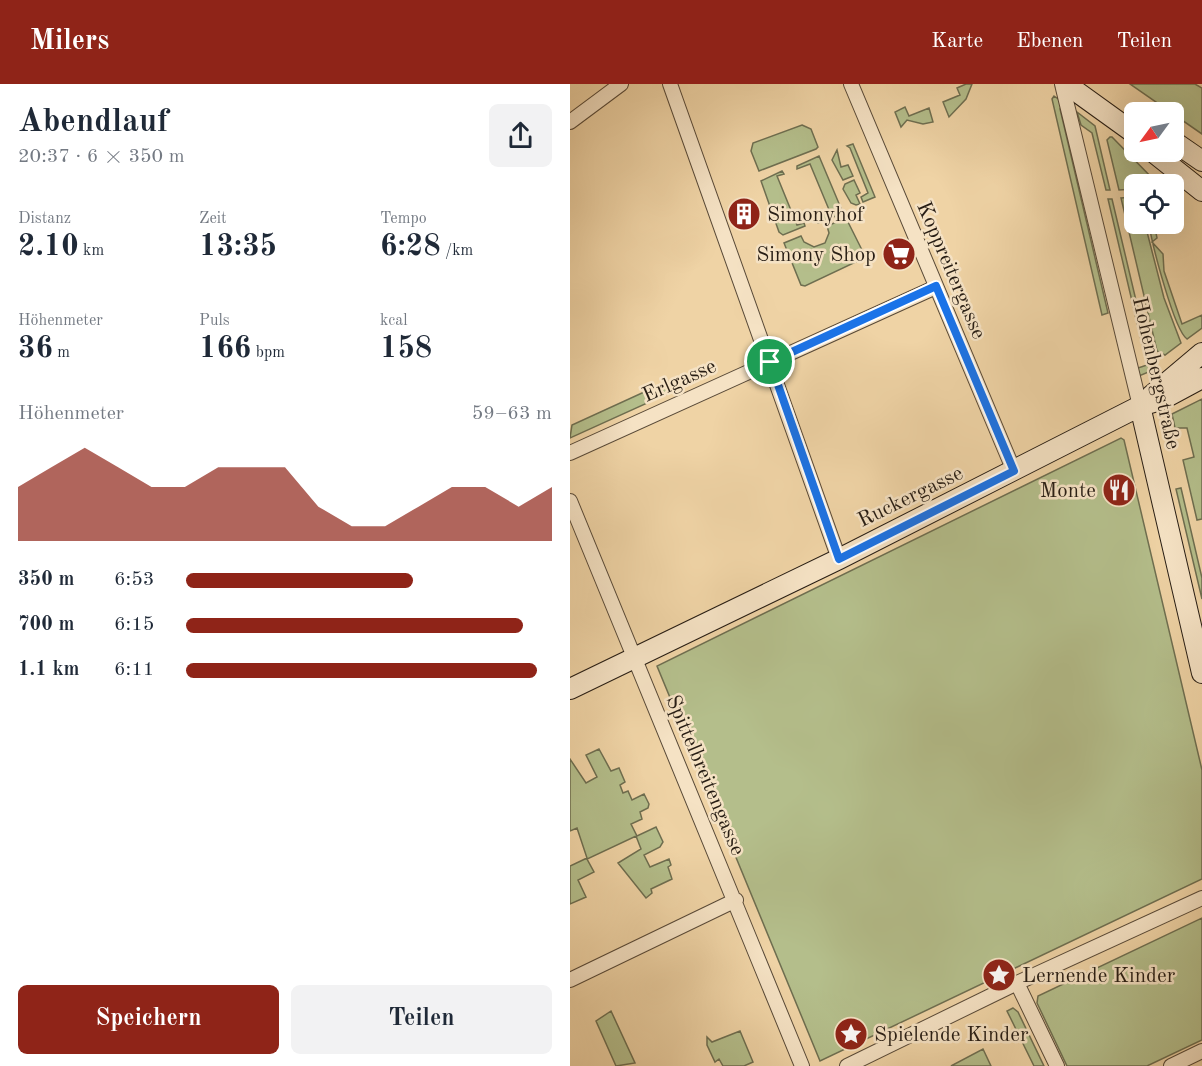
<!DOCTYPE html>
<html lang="de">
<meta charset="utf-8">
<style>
body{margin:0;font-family:"Old Standard TT",serif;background:#f2f2f3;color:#1f2937;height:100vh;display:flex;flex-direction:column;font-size:22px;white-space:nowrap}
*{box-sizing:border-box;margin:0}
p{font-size:20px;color:#747a83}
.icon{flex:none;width:33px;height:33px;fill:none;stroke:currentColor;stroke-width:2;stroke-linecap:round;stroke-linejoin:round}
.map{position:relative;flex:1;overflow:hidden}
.drawer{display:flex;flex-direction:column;background:#fff;width:570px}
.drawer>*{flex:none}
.needle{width:39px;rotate:237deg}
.buttons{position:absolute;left:554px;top:18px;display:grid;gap:12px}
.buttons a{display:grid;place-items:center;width:60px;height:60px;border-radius:9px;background:#fff;box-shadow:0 6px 24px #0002;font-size:30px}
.pin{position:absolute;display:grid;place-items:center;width:51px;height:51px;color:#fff;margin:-26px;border:3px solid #fff;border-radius:50%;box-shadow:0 2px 6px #0007}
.round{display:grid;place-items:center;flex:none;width:63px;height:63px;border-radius:9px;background:#f2f2f3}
.overview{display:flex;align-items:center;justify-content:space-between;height:102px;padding:0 18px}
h1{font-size:33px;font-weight:600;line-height:45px}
.stats{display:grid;grid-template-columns:repeat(3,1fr);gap:9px;height:102px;padding:6px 18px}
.stats div{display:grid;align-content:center}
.stats b{font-size:30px;font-weight:600}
.stats small{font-size:16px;font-weight:400}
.stats p{font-size:16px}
.chart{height:168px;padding:12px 18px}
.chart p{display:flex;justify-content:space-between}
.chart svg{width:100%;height:108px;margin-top:6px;fill:#8f2418;opacity:.7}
.cta{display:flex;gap:12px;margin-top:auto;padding:12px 18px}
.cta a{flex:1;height:69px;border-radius:9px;background:#8f2418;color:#fff;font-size:24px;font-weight:600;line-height:69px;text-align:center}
.cta a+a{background:#f2f2f3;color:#1f2937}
ul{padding:0 18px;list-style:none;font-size:20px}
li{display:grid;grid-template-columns:96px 72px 1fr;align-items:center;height:45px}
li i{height:15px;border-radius:8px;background:#8f2418}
header{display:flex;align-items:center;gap:36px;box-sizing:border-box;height:84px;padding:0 30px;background:#8f2418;color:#fff}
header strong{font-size:28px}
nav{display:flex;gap:33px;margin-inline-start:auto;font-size:21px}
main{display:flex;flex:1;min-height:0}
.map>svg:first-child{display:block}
</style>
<header>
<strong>Milers</strong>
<nav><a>Karte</a><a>Ebenen</a><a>Teilen</a></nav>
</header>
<main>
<section class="drawer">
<div class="overview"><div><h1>Abendlauf</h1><p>20:37 · 6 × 350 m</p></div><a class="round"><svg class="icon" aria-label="share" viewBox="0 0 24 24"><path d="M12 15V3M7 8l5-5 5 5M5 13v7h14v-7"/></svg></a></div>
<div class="stats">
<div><p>Distanz</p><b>2.10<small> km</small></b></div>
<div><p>Zeit</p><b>13:35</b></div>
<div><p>Tempo</p><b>6:28<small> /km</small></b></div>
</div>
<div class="stats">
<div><p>Höhenmeter</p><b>36<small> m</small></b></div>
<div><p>Puls</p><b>166<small> bpm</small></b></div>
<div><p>kcal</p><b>158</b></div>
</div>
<div class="chart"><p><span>Höhenmeter</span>59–63 m</p>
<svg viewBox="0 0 160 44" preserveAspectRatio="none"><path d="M0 44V22L10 14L20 6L30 14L40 22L50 22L60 14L70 14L80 14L90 30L100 38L110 38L120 30L130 22L140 22L150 30L160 22V44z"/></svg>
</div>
<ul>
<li><b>350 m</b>6:53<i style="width:62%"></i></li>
<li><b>700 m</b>6:15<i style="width:92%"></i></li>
<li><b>1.1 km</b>6:11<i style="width:96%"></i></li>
</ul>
<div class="cta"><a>Speichern</a><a>Teilen</a></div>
</section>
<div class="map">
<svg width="632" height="982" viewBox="0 0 632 982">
<rect width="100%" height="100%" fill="#efd3a5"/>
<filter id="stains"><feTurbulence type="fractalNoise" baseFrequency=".00333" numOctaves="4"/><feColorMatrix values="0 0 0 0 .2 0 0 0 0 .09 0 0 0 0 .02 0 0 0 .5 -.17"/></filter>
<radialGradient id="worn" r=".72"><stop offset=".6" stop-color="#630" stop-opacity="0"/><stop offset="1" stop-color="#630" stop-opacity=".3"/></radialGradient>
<path fill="#b4be8b" stroke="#6e6e50" stroke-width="1.5" d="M396 0H402L396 15 379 33 373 18 390 11 387 4Z
M560 0H625L632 4V50Z
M484 12 491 17 492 22 490 25 538 229 532 231 482 15Z
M335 23 339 32 359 24 363 38 353 40 337 36 331 43 325 28Z
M507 28 525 42 540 106H536L522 49 511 41Z
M232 41 241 45 248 63 246 65 189 87 181 67 183 59Z
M540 53H542L588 100H564V105L549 106 537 56Z
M283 60 305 113 293 118 291 113 298 109 280 64 277 62Z
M267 66 271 83 278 81 283 92 273 96 262 76Z
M249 72 273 129 248 139 246 134 260 128 240 80 227 85V82Z
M212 87 214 90 207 92 227 141 234 139 235 142 213 151 209 148 191 97Z
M284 96 290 109 286 111 290 120 286 121 281 119 273 105 275 100Z
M564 113V140H575L594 214 611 259 595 271 587 267 551 114Z
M538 115H542L582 284 581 287 569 292 568 284 577 281Z
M276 134 293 168 290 176 235 202 231 201 214 159 231 152 234 158 244 163 255 159 259 149 257 142Z
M579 140H592L585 144 587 154 582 158 593 170 594 187 612 240 632 231V244L617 255C604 246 582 160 579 140Z
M125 292 128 296 0 354 2 341 96 298Z
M632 315V435L627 436 613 376 624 373 617 344H605L602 330Z
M551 354 554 356 632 686V795L250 977 87 582Z
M611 404 632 494V515L606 405Z
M29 665 41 687 49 684 55 698 50 701 53 709 58 707 62 716 74 710 79 720 78 724 70 728 72 735 61 740 67 752 86 743 93 758 90 763 74 771 80 783 99 775 101 781 98 783 102 795 81 805 82 809 76 814 48 779 71 765 66 752 17 775 24 788 8 796 16 813 0 820V782L17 774 7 744 0 747V675L16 699 27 693 16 671Z
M632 834V956L577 982H497L467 919 468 912Z
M443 924 448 928 474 982H464L437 927Z
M41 927 65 979 46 982 26 937Z
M170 947 183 978 174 982H153L149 975 145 978 137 961V953L142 958Z
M413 965 421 982H381Z"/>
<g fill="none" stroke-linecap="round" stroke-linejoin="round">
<g stroke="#594a38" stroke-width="16">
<path id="street" d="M100 0 269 475
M281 0 444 387
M492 0 570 322
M0 38 51 0
M0 369 366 203
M0 417 232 982
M0 896 166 816
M447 899 487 982
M277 982 447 899 632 814
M601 982 632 967"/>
</g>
<g stroke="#271d14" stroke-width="22">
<path id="secondary" d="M496 0 564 49
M603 57 632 77
M583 68 632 107
M581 312 632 269
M570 322 632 589
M0 605 269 475 570 322 591 316 632 294"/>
</g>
<use href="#street" stroke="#f5e2c4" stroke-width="14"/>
<use href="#secondary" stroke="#f5e2c4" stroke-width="20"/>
</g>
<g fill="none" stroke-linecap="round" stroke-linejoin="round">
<g stroke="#fff" stroke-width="12">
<path id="route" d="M366 202 444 387 269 475 200 278Z"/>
</g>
<use href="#route" stroke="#1a73e8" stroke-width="8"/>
</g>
<defs>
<g id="building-disc" transform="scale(1.725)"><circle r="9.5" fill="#8f2418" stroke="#f5e2c4"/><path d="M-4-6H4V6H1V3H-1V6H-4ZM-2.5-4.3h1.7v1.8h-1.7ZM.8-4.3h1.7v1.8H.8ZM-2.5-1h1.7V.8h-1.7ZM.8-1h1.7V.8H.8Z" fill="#fff"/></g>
<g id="supermarket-disc" transform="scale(1.725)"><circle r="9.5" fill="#8f2418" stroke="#f5e2c4"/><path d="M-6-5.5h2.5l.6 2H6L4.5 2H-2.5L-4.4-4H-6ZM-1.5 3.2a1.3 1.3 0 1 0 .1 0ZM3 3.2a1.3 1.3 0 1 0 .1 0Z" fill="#fff"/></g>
<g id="restaurant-disc" transform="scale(1.725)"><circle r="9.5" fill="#8f2418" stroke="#f5e2c4"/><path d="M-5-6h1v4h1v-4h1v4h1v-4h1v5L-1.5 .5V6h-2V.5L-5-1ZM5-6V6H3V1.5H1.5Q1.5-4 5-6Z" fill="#fff"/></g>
<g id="sight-disc" transform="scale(1.725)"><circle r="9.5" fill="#8f2418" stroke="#f5e2c4"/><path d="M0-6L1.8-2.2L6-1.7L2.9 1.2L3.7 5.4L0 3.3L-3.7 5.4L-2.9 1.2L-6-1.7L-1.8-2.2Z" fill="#fff"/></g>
</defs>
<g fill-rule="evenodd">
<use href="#building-disc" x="174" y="130"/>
<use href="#supermarket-disc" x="329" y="170"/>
<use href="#restaurant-disc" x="549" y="406"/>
<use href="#sight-disc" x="429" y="891"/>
<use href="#sight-disc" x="281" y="950"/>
</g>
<g text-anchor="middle" stroke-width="5" stroke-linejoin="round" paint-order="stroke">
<g font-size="21" fill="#271d14" stroke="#f5e2c4" text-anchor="start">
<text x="197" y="137">Simonyhof</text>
<text x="306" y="177" text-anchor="end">Simony Shop</text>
<text x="526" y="413" text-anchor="end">Monte</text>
<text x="452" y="898">Lernende Kinder</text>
<text x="304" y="957">Spielende Kinder</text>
</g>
<g font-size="21" fill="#271d14" stroke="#f5e2c4">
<text transform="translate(382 186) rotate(67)" y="7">Koppreitergasse</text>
<text transform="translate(587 289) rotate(77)" y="7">Hohenbergstraße</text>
<text transform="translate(109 296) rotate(-24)" y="7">Erlgasse</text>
<text transform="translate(340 412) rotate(-26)" y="7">Ruckergasse</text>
<text transform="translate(136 691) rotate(67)" y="7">Spittelbreitengasse</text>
</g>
</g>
<rect width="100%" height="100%" filter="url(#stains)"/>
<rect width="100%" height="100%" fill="url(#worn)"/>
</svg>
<div class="buttons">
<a><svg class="needle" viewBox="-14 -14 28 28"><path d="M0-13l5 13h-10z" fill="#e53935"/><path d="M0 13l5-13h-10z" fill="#747a83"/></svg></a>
<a><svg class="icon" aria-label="locate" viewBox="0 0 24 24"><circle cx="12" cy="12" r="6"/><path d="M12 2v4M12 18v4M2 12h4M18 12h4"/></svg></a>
</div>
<div class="pin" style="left:200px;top:278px;background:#1e9e55"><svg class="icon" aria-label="arrive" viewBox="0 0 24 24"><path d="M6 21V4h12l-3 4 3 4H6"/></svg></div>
</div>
</main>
